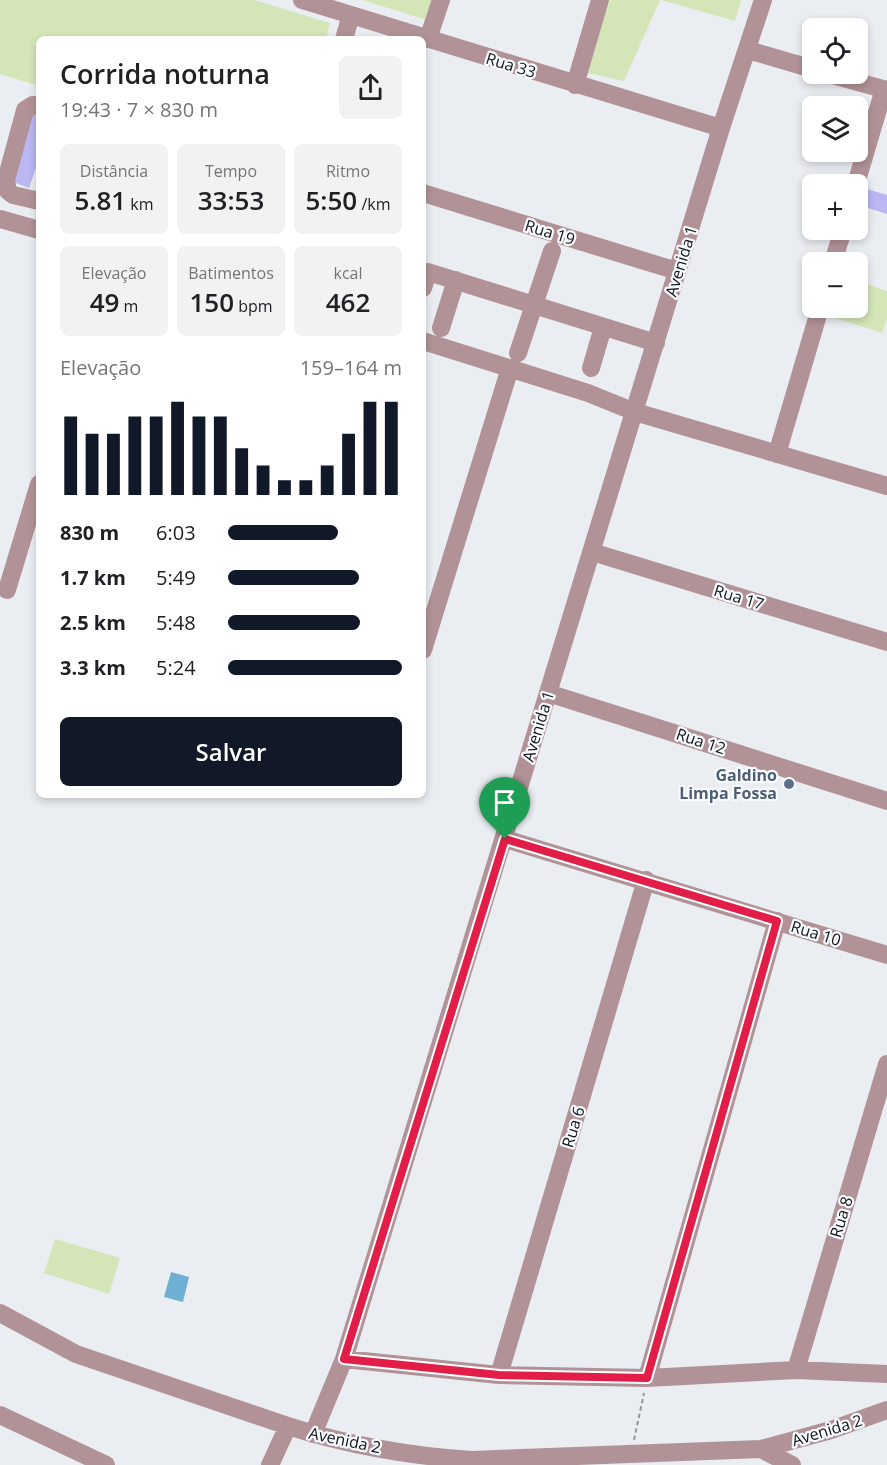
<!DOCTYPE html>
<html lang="pt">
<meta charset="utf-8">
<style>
body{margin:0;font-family:"Open Sans",sans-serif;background:#f2f2f2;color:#202124;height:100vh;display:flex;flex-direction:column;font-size:22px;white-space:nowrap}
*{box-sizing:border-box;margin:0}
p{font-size:20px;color:#757577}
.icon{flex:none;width:33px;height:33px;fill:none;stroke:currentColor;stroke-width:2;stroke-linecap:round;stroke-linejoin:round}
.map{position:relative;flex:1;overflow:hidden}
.sheet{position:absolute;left:36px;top:36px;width:390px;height:762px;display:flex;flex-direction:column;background:#fff;border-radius:9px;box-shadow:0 3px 9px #0003}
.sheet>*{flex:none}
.controls{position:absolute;left:802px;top:18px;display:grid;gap:12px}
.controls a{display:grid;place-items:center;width:66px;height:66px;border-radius:9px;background:#fff;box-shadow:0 3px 9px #0003;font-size:30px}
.pin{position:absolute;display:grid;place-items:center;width:51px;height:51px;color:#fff;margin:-62px -26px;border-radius:50% 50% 50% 0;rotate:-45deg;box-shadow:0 0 6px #0007}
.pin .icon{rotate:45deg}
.round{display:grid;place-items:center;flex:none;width:63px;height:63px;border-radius:9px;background:#f2f2f2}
.head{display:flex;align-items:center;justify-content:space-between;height:102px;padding:0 24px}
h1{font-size:27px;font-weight:600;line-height:45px}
.figures{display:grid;grid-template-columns:repeat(3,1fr);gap:9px;height:102px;padding:6px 24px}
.figures div{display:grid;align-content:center;border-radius:9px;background:#f2f2f2;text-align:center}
.figures b{font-size:26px;font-weight:600}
.figures small{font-size:16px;font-weight:400}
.figures p{font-size:16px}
.chart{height:168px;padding:12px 24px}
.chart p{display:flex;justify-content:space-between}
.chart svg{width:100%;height:108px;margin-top:6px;stroke:#111827;stroke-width:6}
.action{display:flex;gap:12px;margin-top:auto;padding:12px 24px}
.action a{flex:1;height:69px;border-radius:9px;background:#111827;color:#fff;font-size:24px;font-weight:600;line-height:69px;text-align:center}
ul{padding:0 24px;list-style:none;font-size:20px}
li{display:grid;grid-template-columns:96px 72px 1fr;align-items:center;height:45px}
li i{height:15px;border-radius:8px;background:#111827}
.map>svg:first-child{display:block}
</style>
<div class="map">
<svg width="887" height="1465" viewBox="0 0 887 1465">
<rect width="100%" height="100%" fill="#eaeef2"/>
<path fill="#d4e6b8" d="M0 0H254L330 23 326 39H39V86L0 74Z
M362 0H433L427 20Z
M610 0H660L624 81 587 73Z
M661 0H741L735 21Z
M858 281 887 291V318L882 333 829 316 831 308H858Z
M55 1239 120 1258 109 1294 44 1273Z"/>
<path fill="#6fafd3" d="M171 1272 189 1277 183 1302 164 1297Z"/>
<path fill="#bbb7f3" d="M32 110 39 113V159L29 188 8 180Z
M867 189 887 195V214L862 206Z"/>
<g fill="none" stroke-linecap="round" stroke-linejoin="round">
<path stroke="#929598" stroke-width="2" stroke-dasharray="4.5 3" stroke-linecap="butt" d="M634 1440 644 1393"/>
<path stroke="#b19297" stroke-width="18" d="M302 0 721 128
M344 39 351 15
M428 39 441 0
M748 50 813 69
M829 74 887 90
M575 85 600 0
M39 106 33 105 25 110 6 180 8 191 13 195 39 201
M856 184 884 89
M423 193 677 271
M0 219 39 230
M833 262 843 230
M423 288 428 272 656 343
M441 328 456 280
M423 341 588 393 635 412 887 486
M518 353 552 251
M591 368 603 327
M777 454 820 308
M592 552 887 642
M7 590 39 484
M423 650 510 368
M548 693 887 801
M505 839 887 955
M0 1313 76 1354 288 1426C347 1445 411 1456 472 1460L761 1449 831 1430 887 1410
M344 1359 499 1375 647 1378 796 1370 887 1374
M796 1370 887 1064
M499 1375 646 880
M647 1378 777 921
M0 1415 106 1465
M313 1434 344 1359 721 128 763 0
M761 1449 792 1465
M270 1465 288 1426"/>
</g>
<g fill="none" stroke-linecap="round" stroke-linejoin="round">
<g stroke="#fff" stroke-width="12">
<path id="route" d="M505 839 777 921 647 1378 499 1375 344 1359Z"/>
</g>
<use href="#route" stroke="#e11d48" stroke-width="8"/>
</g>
<circle fill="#5c6f8a" stroke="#f8fbff" stroke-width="2" cx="789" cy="784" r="6"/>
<g text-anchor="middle" stroke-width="4.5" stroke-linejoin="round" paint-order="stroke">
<g font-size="16" fill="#121415" stroke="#f8fbff">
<text transform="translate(511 65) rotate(17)" y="6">Rua 33</text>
<text transform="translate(550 232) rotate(17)" y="6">Rua 19</text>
<text transform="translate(681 261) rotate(-73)" y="6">Avenida 1</text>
<text transform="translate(739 597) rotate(17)" y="6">Rua 17</text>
<text transform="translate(538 726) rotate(-73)" y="6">Avenida 1</text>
<text transform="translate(701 741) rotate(18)" y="6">Rua 12</text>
<text transform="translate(816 933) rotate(17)" y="6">Rua 10</text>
<text transform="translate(573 1127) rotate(-73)" y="6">Rua 6</text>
<text transform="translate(841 1217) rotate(-73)" y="6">Rua 8</text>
<text transform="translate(827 1430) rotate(-17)" y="6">Avenida 2</text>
<text transform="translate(345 1440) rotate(12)" y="6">Avenida 2</text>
</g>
<g font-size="16" font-weight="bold" fill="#4e5e75" stroke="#f8fbff" text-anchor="end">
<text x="777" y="781">Galdino<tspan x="777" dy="18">Limpa Fossa</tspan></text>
</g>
</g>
</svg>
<div class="controls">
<a><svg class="icon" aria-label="locate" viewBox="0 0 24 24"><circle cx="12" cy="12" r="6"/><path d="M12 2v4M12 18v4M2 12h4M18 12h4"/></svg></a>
<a><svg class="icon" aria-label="layers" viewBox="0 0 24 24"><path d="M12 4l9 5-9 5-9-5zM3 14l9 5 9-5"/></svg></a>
<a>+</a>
<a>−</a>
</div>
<div class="pin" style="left:505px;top:839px;background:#1e9e55"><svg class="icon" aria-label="arrive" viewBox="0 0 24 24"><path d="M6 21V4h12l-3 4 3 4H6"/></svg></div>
<section class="sheet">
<div class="head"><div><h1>Corrida noturna</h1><p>19:43 · 7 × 830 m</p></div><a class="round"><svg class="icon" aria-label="share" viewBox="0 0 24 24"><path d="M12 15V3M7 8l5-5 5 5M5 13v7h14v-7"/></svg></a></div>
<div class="figures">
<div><p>Distância</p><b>5.81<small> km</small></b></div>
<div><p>Tempo</p><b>33:53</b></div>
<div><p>Ritmo</p><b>5:50<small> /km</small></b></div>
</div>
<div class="figures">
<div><p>Elevação</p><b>49<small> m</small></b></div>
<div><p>Batimentos</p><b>150<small> bpm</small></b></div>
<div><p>kcal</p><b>462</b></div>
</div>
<div class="chart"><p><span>Elevação</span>159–164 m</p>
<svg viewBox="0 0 160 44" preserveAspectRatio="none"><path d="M5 44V12M15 44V19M25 44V19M35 44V12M45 44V12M55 44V6M65 44V12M75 44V12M85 44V25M95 44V32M105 44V38M115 44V38M125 44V32M135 44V19M145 44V6M155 44V6"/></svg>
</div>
<ul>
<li><b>830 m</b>6:03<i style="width:63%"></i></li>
<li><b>1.7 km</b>5:49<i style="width:75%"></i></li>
<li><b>2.5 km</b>5:48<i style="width:76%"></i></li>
<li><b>3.3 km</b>5:24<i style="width:100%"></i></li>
</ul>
<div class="action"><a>Salvar</a></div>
</section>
</div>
